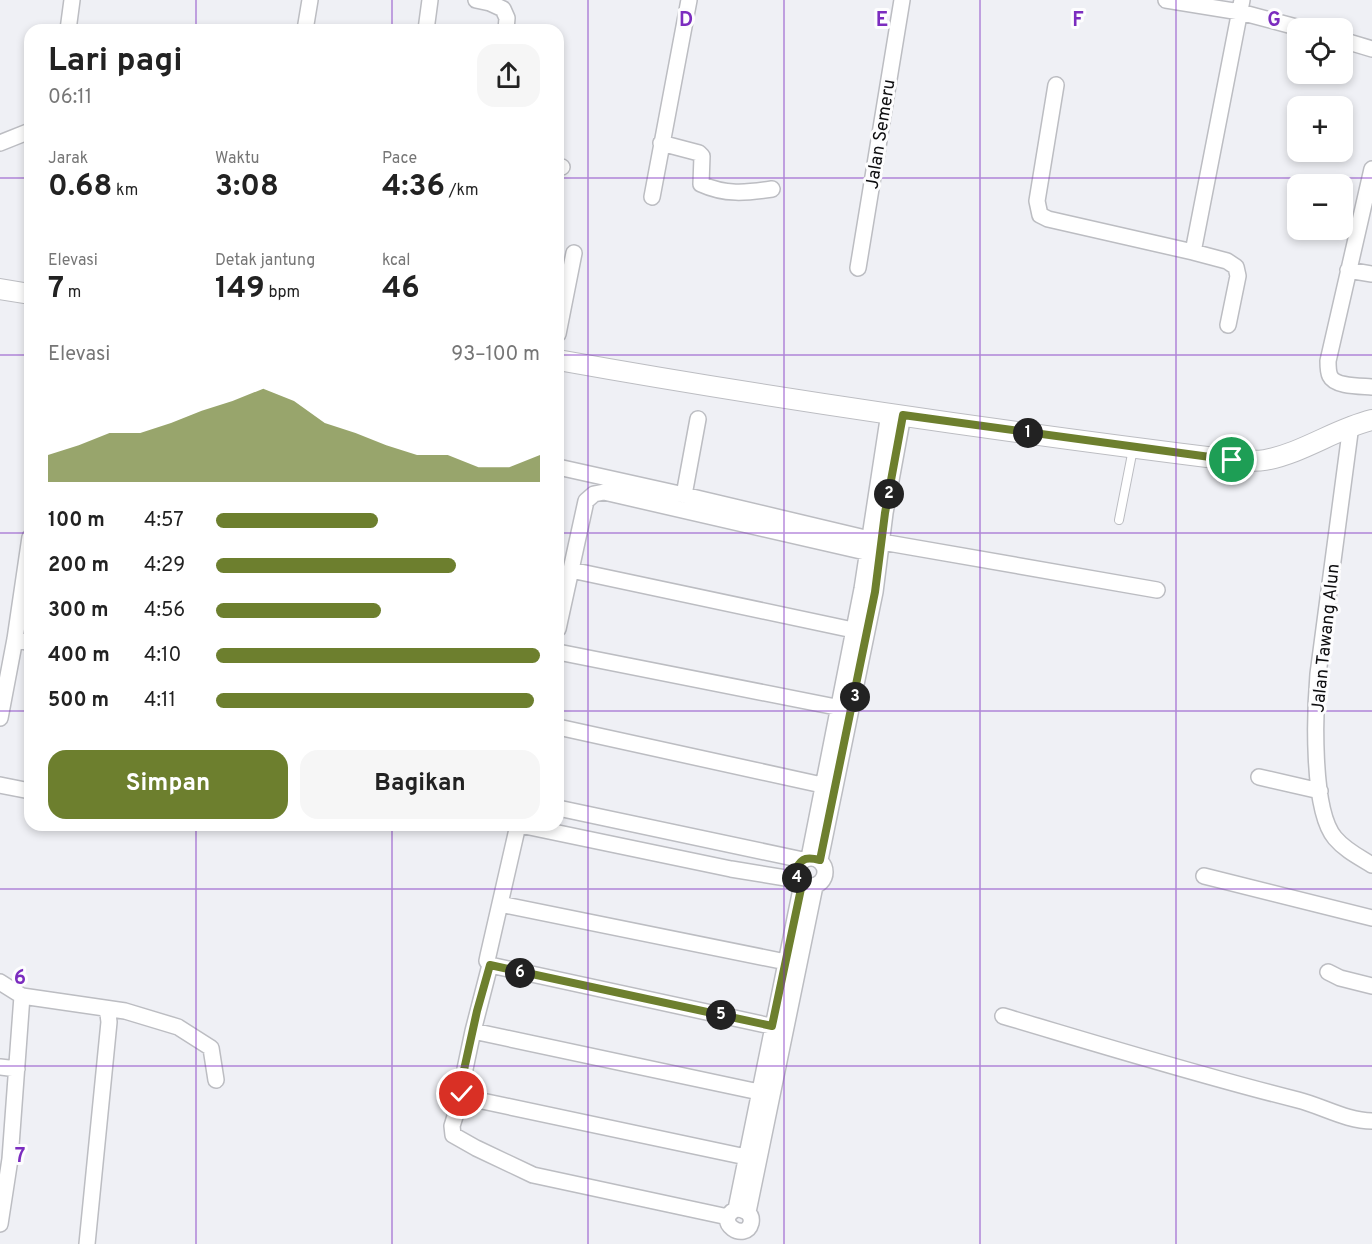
<!DOCTYPE html>
<html lang="id">
<meta charset="utf-8">
<style>
body{margin:0;font-family:Overpass,sans-serif;background:#f6f6f6;color:#222;height:100vh;display:flex;flex-direction:column;font-size:22px;white-space:nowrap}
*{box-sizing:border-box;margin:0}
p{font-size:20px;color:#767676}
.icon{flex:none;width:33px;height:33px;fill:none;stroke:currentColor;stroke-width:2;stroke-linecap:round;stroke-linejoin:round}
.map{position:relative;flex:1;overflow:hidden}
.sheet{position:absolute;left:24px;top:24px;width:540px;height:807px;display:flex;flex-direction:column;background:#fff;border-radius:18px;box-shadow:0 3px 9px #0003}
.sheet>*{flex:none}
.controls{position:absolute;left:1287px;top:18px;display:grid;gap:12px}
.controls a{display:grid;place-items:center;width:66px;height:66px;border-radius:12px;background:#fff;box-shadow:0 3px 9px #0003;font-size:30px}
.pin{position:absolute;display:grid;place-items:center;width:51px;height:51px;color:#fff;margin:-26px;border:3px solid #fff;border-radius:50%;box-shadow:0 2px 6px #0007}
.km{position:absolute;width:30px;height:30px;margin:-15px;border-radius:50%;background:#222;color:#fff;font-size:16px;line-height:30px;text-align:center}
.round{display:grid;place-items:center;flex:none;width:63px;height:63px;border-radius:18px;background:#f6f6f6}
.overview{display:flex;align-items:center;justify-content:space-between;height:102px;padding:0 24px}
h1{font-size:33px;font-weight:700;line-height:45px}
.figures{display:grid;grid-template-columns:repeat(3,1fr);gap:9px;height:102px;padding:6px 24px}
.figures div{display:grid;align-content:center}
.figures b{font-size:30px;font-weight:700}
.figures small{font-size:16px;font-weight:400}
.figures p{font-size:16px}
.chart{height:168px;padding:12px 24px}
.chart p{display:flex;justify-content:space-between}
.chart svg{width:100%;height:108px;margin-top:6px;fill:#6d7f2e;opacity:.7}
.primary-button{display:flex;gap:12px;margin-top:auto;padding:12px 24px}
.primary-button a{flex:1;height:69px;border-radius:18px;background:#6d7f2e;color:#fff;font-size:24px;font-weight:700;line-height:69px;text-align:center}
.primary-button a+a{background:#f6f6f6;color:#222}
ul{padding:0 24px;list-style:none;font-size:20px}
li{display:grid;grid-template-columns:96px 72px 1fr;align-items:center;height:45px}
li i{height:15px;border-radius:8px;background:#6d7f2e}
.map>svg:first-child{display:block}
</style>
<div class="map">
<svg width="1372" height="1244" viewBox="0 0 1372 1244">
<rect width="100%" height="100%" fill="#eff0f5"/>
<g fill="none" stroke-linecap="round" stroke-linejoin="round">
<g stroke="#bcbdc2" stroke-width="10">
<path id="service" d="M1119 520 1133 449"/>
</g>
<g stroke="#bcbdc2" stroke-width="18">
<path id="minor" d="M476 0 490 3 503 9 507 18 506 30
M1166 0 1240 12 1300 28
M68 30 72 0
M305 30 310 0
M426 30 430 0
M1342 40 1372 49
M1056 85 1037 201 1040 215 1048 219 1193 252 1242 0
M0 143 30 131
M661 143 699 153 702 156 701 184C725 195 746 193 772 189
M558 167H562
M1372 169 1328 361C1328 366 1328 372 1330 376 1335 387 1362 386 1372 387
M652 197 689 0
M1193 252 1227 261 1236 267 1238 276 1228 325
M858 268 902 0
M1348 270 1372 274
M558 334 574 253
M1351 425 1318 674C1315 710 1311 810 1335 838 1345 850 1359 857 1372 865
M558 467 684 495 882 542 1157 590
M684 495 698 419
M571 570 853 630
M558 629 586 501 594 494 604 492 874 554
M15 639 30 643
M558 652 846 709
M0 718 15 639 30 537
M558 727 822 785
M1259 777 1320 791
M0 785 30 791
M558 808 803 860
M518 825 488 956 487 961 490 965 473 1031 759 1092
M520 825 731 869 798 880
M797 872a14 14 0 1 1 28 0a14 14 0 1 1-28 0Z
M809 858 862 589 889 413
M820 860 875 592 885 513 903 415
M1204 876 1372 918
M500 904 786 962
M490 965 780 1028
M1328 972 1340 978 1372 986
M0 982 22 996 10 1159 0 1224
M22 996 125 1011 178 1027 211 1048 216 1080
M1003 1016C1101 1045 1198 1075 1298 1100 1322 1106 1347 1121 1372 1121
M473 1031 461 1088 462 1094 468 1098 746 1157
M0 1067 17 1069
M462 1094 452 1126 453 1135 476 1148 533 1175 728 1217
M736 1209C744 1209 753 1213 751 1223 746 1243 712 1222 736 1209L802 884
M748 1212 815 886
M87 1244 109 1022 108 1014 105 1008"/>
</g>
<g stroke="#bcbdc2" stroke-width="22">
<path id="tertiary" d="M0 289 30 294
M558 360C781 400 1006 432 1231 460 1242 460 1254 462 1265 460 1303 453 1335 429 1372 420"/>
</g>
<use href="#service" stroke="#fff" stroke-width="8"/>
<use href="#minor" stroke="#fff" stroke-width="15"/>
<use href="#tertiary" stroke="#fff" stroke-width="20"/>
</g>
<g fill="none" stroke-linecap="round" stroke-linejoin="round">
<g stroke="#fff" stroke-width="12">
<path id="route" d="M462 1094 460 1088 477 1011 490 965 772 1026 802 884 798 880 796 869C802 857 808 857 820 860L875 592 885 513 903 415 1232 460"/>
</g>
<use href="#route" stroke="#6d7f2e" stroke-width="8"/>
</g>
<path fill="none" stroke="#7b2cbf" stroke-width="1.5" stroke-opacity="0.55" d="M196 0V30M392 0V30M588 0V1244M784 0V1244M980 0V1244M1176 0V1244M0 178H30M558 178H1372M0 355H30M558 355H1372M0 533H30M558 533H1372M0 711H30M558 711H1372M196 825V1244M392 825V1244M0 889H1372M0 1066H1372"/>
<g text-anchor="middle" stroke-width="6" stroke-linejoin="round" paint-order="stroke">
<g font-size="18" fill="#0d0d0f" stroke="#fdfdfe">
<text transform="translate(880 134) rotate(-81)" y="6">Jalan Semeru</text>
<text transform="translate(1325 638) rotate(-84)" y="6">Jalan Tawang Alun</text>
</g>
</g>
<g font-size="20" text-anchor="middle" font-weight="bold" fill="#7b2cbf" stroke="#fdfdfe" stroke-width="6" stroke-linejoin="round" paint-order="stroke">
<text x="686" y="26">D</text>
<text x="882" y="26">E</text>
<text x="1078" y="26">F</text>
<text x="1274" y="26">G</text>
<text x="20" y="984">6</text>
<text x="20" y="1162">7</text>
</g>
</svg>
<div class="controls">
<a><svg class="icon" aria-label="locate" viewBox="0 0 24 24"><circle cx="12" cy="12" r="6"/><path d="M12 2v4M12 18v4M2 12h4M18 12h4"/></svg></a>
<a>+</a>
<a>−</a>
</div>
<div class="pin" style="left:1232px;top:460px;background:#1e9e55"><svg class="icon" aria-label="arrive" viewBox="0 0 24 24"><path d="M6 21V4h12l-3 4 3 4H6"/></svg></div>
<div class="pin" style="left:462px;top:1094px;background:#d93025"><svg class="icon" aria-label="check" viewBox="0 0 24 24"><path d="M5 12l5 5 9-10"/></svg></div>
<b class="km" style="left:1028px;top:433px">1</b>
<b class="km" style="left:889px;top:494px">2</b>
<b class="km" style="left:855px;top:697px">3</b>
<b class="km" style="left:797px;top:878px">4</b>
<b class="km" style="left:721px;top:1015px">5</b>
<b class="km" style="left:520px;top:973px">6</b>
<section class="sheet">
<div class="overview"><div><h1>Lari pagi</h1><p>06:11</p></div><a class="round"><svg class="icon" aria-label="share" viewBox="0 0 24 24"><path d="M12 15V3M7 8l5-5 5 5M5 13v7h14v-7"/></svg></a></div>
<div class="figures">
<div><p>Jarak</p><b>0.68<small> km</small></b></div>
<div><p>Waktu</p><b>3:08</b></div>
<div><p>Pace</p><b>4:36<small> /km</small></b></div>
</div>
<div class="figures">
<div><p>Elevasi</p><b>7<small> m</small></b></div>
<div><p>Detak jantung</p><b>149<small> bpm</small></b></div>
<div><p>kcal</p><b>46</b></div>
</div>
<div class="chart"><p><span>Elevasi</span>93–100 m</p>
<svg viewBox="0 0 160 44" preserveAspectRatio="none"><path d="M0 44V33L10 29L20 24L30 24L40 20L50 15L60 11L70 6L80 11L90 20L100 24L110 29L120 33L130 33L140 38L150 38L160 33V44z"/></svg>
</div>
<ul>
<li><b>100 m</b>4:57<i style="width:50%"></i></li>
<li><b>200 m</b>4:29<i style="width:74%"></i></li>
<li><b>300 m</b>4:56<i style="width:51%"></i></li>
<li><b>400 m</b>4:10<i style="width:100%"></i></li>
<li><b>500 m</b>4:11<i style="width:98%"></i></li>
</ul>
<div class="primary-button"><a>Simpan</a><a>Bagikan</a></div>
</section>
</div>
